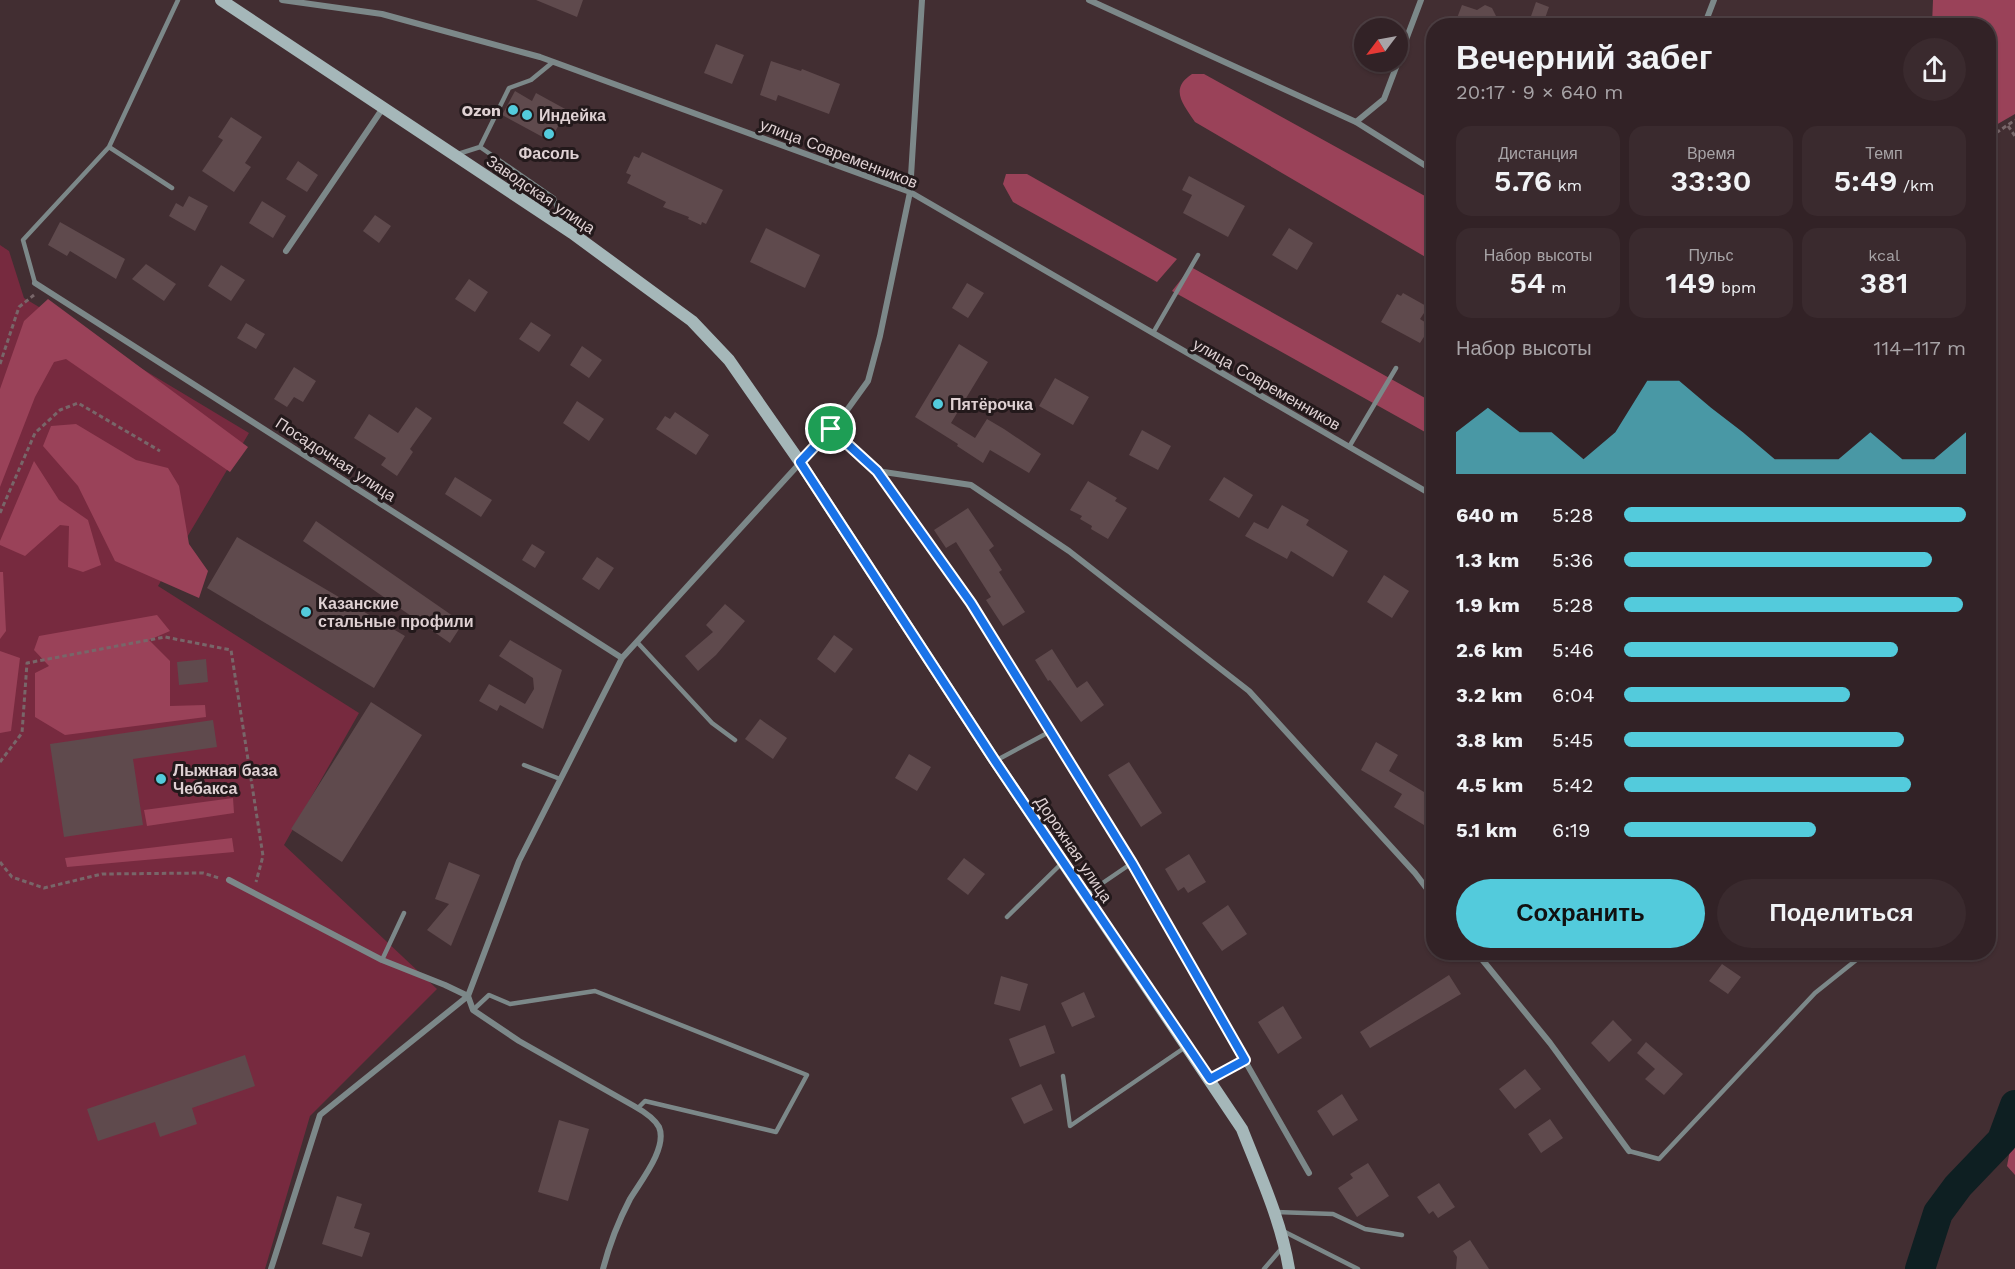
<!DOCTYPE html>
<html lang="ru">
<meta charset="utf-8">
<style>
body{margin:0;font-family:"Work Sans",sans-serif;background:#3a2a2e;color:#f1f3f6;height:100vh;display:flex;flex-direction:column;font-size:22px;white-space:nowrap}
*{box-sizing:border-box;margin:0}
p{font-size:20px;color:#a8a4a7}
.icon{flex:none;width:33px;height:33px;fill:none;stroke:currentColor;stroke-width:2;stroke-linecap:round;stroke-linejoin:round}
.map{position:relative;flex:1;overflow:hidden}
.details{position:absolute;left:1426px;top:18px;width:570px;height:942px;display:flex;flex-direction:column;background:#322226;border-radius:24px;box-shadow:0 2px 4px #0004,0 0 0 2px #4d3f43}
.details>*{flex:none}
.needle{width:39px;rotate:238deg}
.buttons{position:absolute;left:1354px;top:18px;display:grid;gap:12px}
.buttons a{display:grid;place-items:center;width:54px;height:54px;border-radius:50%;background:#322226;box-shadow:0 2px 4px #0004,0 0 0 2px #4d3f43;font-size:30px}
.pin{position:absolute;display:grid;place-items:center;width:51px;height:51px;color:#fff;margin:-26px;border:3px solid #fff;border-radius:50%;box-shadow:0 2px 6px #0007}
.round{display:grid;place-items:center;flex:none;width:63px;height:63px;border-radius:32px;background:#3a2a2e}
.head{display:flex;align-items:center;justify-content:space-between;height:102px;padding:0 30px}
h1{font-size:33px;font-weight:600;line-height:45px}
.figures{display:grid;grid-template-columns:repeat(3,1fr);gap:9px;height:102px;padding:6px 30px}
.figures div{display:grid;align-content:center;border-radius:15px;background:#3a2a2e;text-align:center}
.figures b{font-size:30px;font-weight:600}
.figures small{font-size:16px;font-weight:400}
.figures p{font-size:16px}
.chart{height:168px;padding:12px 30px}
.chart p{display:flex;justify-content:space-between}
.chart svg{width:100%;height:108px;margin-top:6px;fill:#53cbdc;opacity:.7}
.button{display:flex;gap:12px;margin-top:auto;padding:12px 30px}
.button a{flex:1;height:69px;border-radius:36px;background:#53cbdc;color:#111;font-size:24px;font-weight:600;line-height:69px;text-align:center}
.button a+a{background:#3a2a2e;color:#f1f3f6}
ul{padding:0 30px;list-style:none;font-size:20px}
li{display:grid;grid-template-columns:96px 72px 1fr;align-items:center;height:45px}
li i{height:15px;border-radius:8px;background:#53cbdc}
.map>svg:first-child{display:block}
</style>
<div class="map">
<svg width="2015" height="1269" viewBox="0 0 2015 1269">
<rect width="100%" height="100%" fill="#422e32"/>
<path fill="#772a3f" d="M0 245 9 251 24 298 249 433 158 586 359 713 284 845 437 989 310 1116 265 1269H0Z"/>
<path fill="#9a4259" d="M1933 0H2015V114L1989 129V26L1932 25Z
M1192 74H1204L1434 201V262L1195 122C1183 104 1169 89 1192 74Z
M1006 174H1027L1177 259 1157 282 1013 202 1003 184Z
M1191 267 1434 403V437L1172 291Z
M48 299 248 447 230 472 66 359 54 362 35 397 0 487V389L24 321Z
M76 424 136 460 168 468 179 486 189 544 208 571 199 598 115 561 78 486 43 446 51 426Z
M34 461 59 500 88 520 101 565 83 572 68 567 69 526 60 525 25 556 0 545V541Z
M0 572H3L6 631 0 639Z
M157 615 170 631 149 640 170 661V706L205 705 206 717 65 735 35 717V673L49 666 34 650 39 636Z
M0 651 20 658 11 731 0 733Z
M233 798 234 813 147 826 144 810Z
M232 838 234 852 67 867 65 858Z
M2015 1123V1175L2007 1166Z"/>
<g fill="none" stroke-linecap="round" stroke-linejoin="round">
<path stroke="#0e1f22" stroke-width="30" d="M1920 1269 1938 1213 1958 1186 2002 1140 2015 1105"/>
</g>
<path fill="#5f4a4d" d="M536 0H583L577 17Z
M1536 2 1549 7 1543 24 1530 19Z
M1462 5 1477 10 1485 5 1492 8 1501 26H1454Z
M716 44 744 55 732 84 704 73Z
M771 61 801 71 802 69 840 84 829 114 778 95 776 101 760 95Z
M515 91 532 101 536 93 567 110 550 141 502 115Z
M231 117 262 137 245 163 251 167 234 192 202 171 223 140 218 137Z
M642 152 723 190 706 224 702 222 701 225 688 219 689 217 663 207 666 202 627 183 631 175 626 173 634 156 639 158Z
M298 161 318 175 307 192 286 179Z
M1189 176 1245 206 1228 237 1183 213 1192 195 1182 190Z
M189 196 208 206 195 231 169 216 176 203 183 207Z
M262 201 286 216 273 238 249 223Z
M375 215 391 226 379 243 363 231Z
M60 222 125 259 116 279 70 251 67 256 48 245Z
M766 228 820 255 805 288 750 262Z
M1289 228 1313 243 1297 270 1272 255Z
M146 264 176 284 164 301 132 279Z
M221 265 245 280 231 301 208 286Z
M469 279 488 292 475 312 455 299Z
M967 283 984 293 968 318 952 308Z
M1403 293 1428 307 1420 319 1431 326 1420 343 1381 322 1397 294 1401 296Z
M531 322 551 335 539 352 519 339Z
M246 323 265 334 256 349 237 338Z
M959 344 988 362 951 423 975 438 987 419 1004 429 1041 454 1029 473 990 450 983 463 957 446 958 444 915 417Z
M582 346 602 360 589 378 570 365Z
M294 367 316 381 303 402 294 397 287 407 274 399Z
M1055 378 1089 397 1073 425 1039 406Z
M577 401 604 419 589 441 563 423Z
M416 407 432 418 410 449 413 452 397 476 381 465 386 458 354 438 369 414 398 433Z
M675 412 709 435 696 455 656 429 665 416 670 419Z
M1142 430 1171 446 1158 470 1129 455Z
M455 477 492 500 481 517 445 494Z
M1224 477 1253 495 1239 518 1209 500Z
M1088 481 1117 498 1115 501 1127 508 1108 539 1091 529 1092 526 1080 519 1082 516 1070 510Z
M1282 505 1309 520 1306 525 1348 551 1333 577 1291 551 1287 559 1245 536 1254 522 1268 529Z
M968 508 994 546 989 550 1002 570 999 572 1025 612 1003 626 986 600 991 597 956 542 946 548 934 530Z
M316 521 463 623 450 643 303 541Z
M237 537 405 636 374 688 207 588Z
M532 544 545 552 535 568 522 560Z
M597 557 614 568 599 590 582 579Z
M1384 575 1409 591 1392 618 1367 602Z
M725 604 745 621 716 655 698 671 685 656 713 632 706 625Z
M834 635 853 649 835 673 817 659Z
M510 640 562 670 543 729 500 705 497 711 479 701 489 684 525 704 534 689 533 678 499 656Z
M1052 649 1077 688 1087 681 1104 705 1081 722 1050 680 1048 681 1035 660Z
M206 659 208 682 179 685 177 662Z
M371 702 422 735 342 862 291 829Z
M760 719 787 738 773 759 745 739Z
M213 720 217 747 133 759 143 825 64 837 50 744Z
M1376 742 1398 755 1389 771 1434 798V831L1394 807 1402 794 1361 770Z
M909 754 931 767 917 791 895 778Z
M1129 762 1162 813 1141 827 1108 775Z
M1189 854 1206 882 1188 893 1184 887 1178 891 1165 869Z
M964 858 985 874 968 895 947 879Z
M449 862 480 875 451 946 427 930 449 904 435 899Z
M1228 905 1247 934 1222 951 1202 923Z
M1722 964 1741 977 1728 994 1709 981Z
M1449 975 1461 994 1370 1048 1360 1032Z
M1001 976 1028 984 1020 1011 994 1004Z
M1084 992 1095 1017 1072 1027 1061 1003Z
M1283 1006 1302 1038 1278 1054 1258 1022Z
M1613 1020 1632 1040 1609 1062 1591 1043Z
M1045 1025 1055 1053 1020 1067 1009 1039Z
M1646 1042 1683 1074 1664 1095 1645 1079 1655 1069 1637 1053Z
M245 1055 255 1086 192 1108 197 1124 160 1137 155 1122 98 1141 87 1109Z
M1525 1069 1541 1089 1515 1109 1499 1089Z
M1041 1084 1053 1110 1024 1124 1011 1098Z
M1342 1094 1358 1120 1333 1136 1317 1111Z
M1550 1119 1563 1138 1541 1153 1528 1134Z
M559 1120 589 1129 568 1201 538 1192Z
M1368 1163 1389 1196 1357 1217 1338 1188 1353 1178 1350 1174Z
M1439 1183 1455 1207 1438 1218 1433 1211 1429 1214 1417 1197Z
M337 1196 362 1204 354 1228 370 1233 362 1257 322 1244Z
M1470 1240 1489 1269H1456L1457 1257 1453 1251Z"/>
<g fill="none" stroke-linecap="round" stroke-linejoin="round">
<path stroke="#786669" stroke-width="3" stroke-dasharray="4.5 3" stroke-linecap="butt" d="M2008 126 2015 136
M1989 135 1996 133 2015 120
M0 364 19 307 34 295
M0 513 35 433 60 410 78 403 160 451
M0 762 22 733 27 663 165 637 231 650 263 856 256 882
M0 862 12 877 44 888 102 874 203 873 219 878"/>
<path stroke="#7c8889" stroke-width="4.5" d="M109 147 172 188
M480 147 509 88 531 80 553 62
M458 154 480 147 554 198 561 223
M35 283 23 240 109 147 178 0
M1153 333 1198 255
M1349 447 1396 368
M637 642 712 723 735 740
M997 760 1051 731
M524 765 560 779
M1085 895 1132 863
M1007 917 1061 864
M382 960 404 913
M473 1010 489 995 510 1004 595 991 807 1075 776 1132 645 1101 638 1108
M1063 1076 1070 1126 1187 1046
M1210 1079 1245 1060
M1629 1151 1659 1159 1815 993 1860 957 1863 952
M1276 1212 1333 1214 1365 1229 1402 1235
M1283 1231 1358 1269
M1264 1269 1282 1248"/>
<path stroke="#7c8889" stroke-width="6" d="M282 0 382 14 540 57 910 192 1434 496
M1089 0 1356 122 1434 171
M1704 26 1714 0
M1398 61 1421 0
M1356 122 1384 99 1398 62
M286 251 383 108
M35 283 622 658
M831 429 877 471 971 603 1132 863 1309 1173
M877 471 971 485 1069 551 1249 691 1415 873 1434 898
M229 880 382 960 445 985 468 996 473 1010 519 1041 634 1106C643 1111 654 1118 659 1127 668 1148 640 1182 630 1199 619 1220 609 1246 603 1269
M1476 952 1550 1043 1629 1151
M271 1269 320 1115 468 996 519 861 622 658 842 417 868 381 880 336 910 192 922 0"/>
<path stroke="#a5b7b9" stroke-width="12" d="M221 0 572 233 692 321 729 360 800 462 995 761 1242 1129C1260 1175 1281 1220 1289 1269"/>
</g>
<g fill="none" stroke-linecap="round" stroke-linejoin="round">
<g stroke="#fff" stroke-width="12">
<path id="route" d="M831 429 877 471 971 603 1132 863 1245 1060 1210 1079 995 761 800 462Z"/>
</g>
<use href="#route" stroke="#1a73e8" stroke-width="8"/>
</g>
<g fill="#53cbdc" stroke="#23191b" stroke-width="2">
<circle cx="513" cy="110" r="6"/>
<circle cx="527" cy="115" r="6"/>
<circle cx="549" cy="134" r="6"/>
<circle cx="938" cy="404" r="6"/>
<circle cx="306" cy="612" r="6"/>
<circle cx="161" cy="779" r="6"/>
</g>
<g text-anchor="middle" stroke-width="6" stroke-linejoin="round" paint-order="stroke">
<g font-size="16" font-weight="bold" fill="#dfd1d3" stroke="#23191b" text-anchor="start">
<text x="501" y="116" text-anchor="end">Ozon</text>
<text x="539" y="121">Индейка</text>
<text x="549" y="159" text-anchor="middle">Фасоль</text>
<text x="950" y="410">Пятёрочка</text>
<text x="318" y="609">Казанские<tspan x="318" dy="18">стальные профили</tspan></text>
<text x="173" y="776">Лыжная база<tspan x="173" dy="18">Чебакса</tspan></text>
</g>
<g font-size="16" fill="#dfd1d3" stroke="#23191b">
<text transform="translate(839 153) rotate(21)" y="6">улица Современников</text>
<text transform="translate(541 194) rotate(34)" y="6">Заводская улица</text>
<text transform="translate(1267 384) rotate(30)" y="6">улица Современников</text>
<text transform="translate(336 459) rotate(33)" y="6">Посадочная улица</text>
<text transform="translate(1074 849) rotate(56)" y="6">Дорожная улица</text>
</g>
</g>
</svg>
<div class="buttons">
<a><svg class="needle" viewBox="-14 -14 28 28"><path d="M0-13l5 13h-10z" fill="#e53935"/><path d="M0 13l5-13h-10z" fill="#a8a4a7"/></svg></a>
</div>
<div class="pin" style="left:831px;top:429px;background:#1e9e55"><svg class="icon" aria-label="arrive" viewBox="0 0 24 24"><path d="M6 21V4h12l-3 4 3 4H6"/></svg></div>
<section class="details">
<div class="head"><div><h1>Вечерний забег</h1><p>20:17 · 9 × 640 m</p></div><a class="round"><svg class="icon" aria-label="share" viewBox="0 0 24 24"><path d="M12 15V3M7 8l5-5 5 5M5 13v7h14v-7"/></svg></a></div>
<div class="figures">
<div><p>Дистанция</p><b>5.76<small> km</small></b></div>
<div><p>Время</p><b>33:30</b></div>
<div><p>Темп</p><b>5:49<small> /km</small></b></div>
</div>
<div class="figures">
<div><p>Набор высоты</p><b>54<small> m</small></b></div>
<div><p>Пульс</p><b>149<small> bpm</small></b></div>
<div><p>kcal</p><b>381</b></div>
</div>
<div class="chart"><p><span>Набор высоты</span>114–117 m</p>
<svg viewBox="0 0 160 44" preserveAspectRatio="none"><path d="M0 44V27L10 17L20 27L30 27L40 38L50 27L60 6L70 6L80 17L90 27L100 38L110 38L120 38L130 27L140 38L150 38L160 27V44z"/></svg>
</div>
<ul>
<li><b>640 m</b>5:28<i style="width:100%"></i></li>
<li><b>1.3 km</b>5:36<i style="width:90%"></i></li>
<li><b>1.9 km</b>5:28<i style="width:99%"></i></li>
<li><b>2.6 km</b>5:46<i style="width:80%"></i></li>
<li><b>3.2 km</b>6:04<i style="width:66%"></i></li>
<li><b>3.8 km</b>5:45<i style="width:82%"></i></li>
<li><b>4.5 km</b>5:42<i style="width:84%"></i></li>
<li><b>5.1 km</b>6:19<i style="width:56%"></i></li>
</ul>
<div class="button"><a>Сохранить</a><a>Поделиться</a></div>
</section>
</div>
